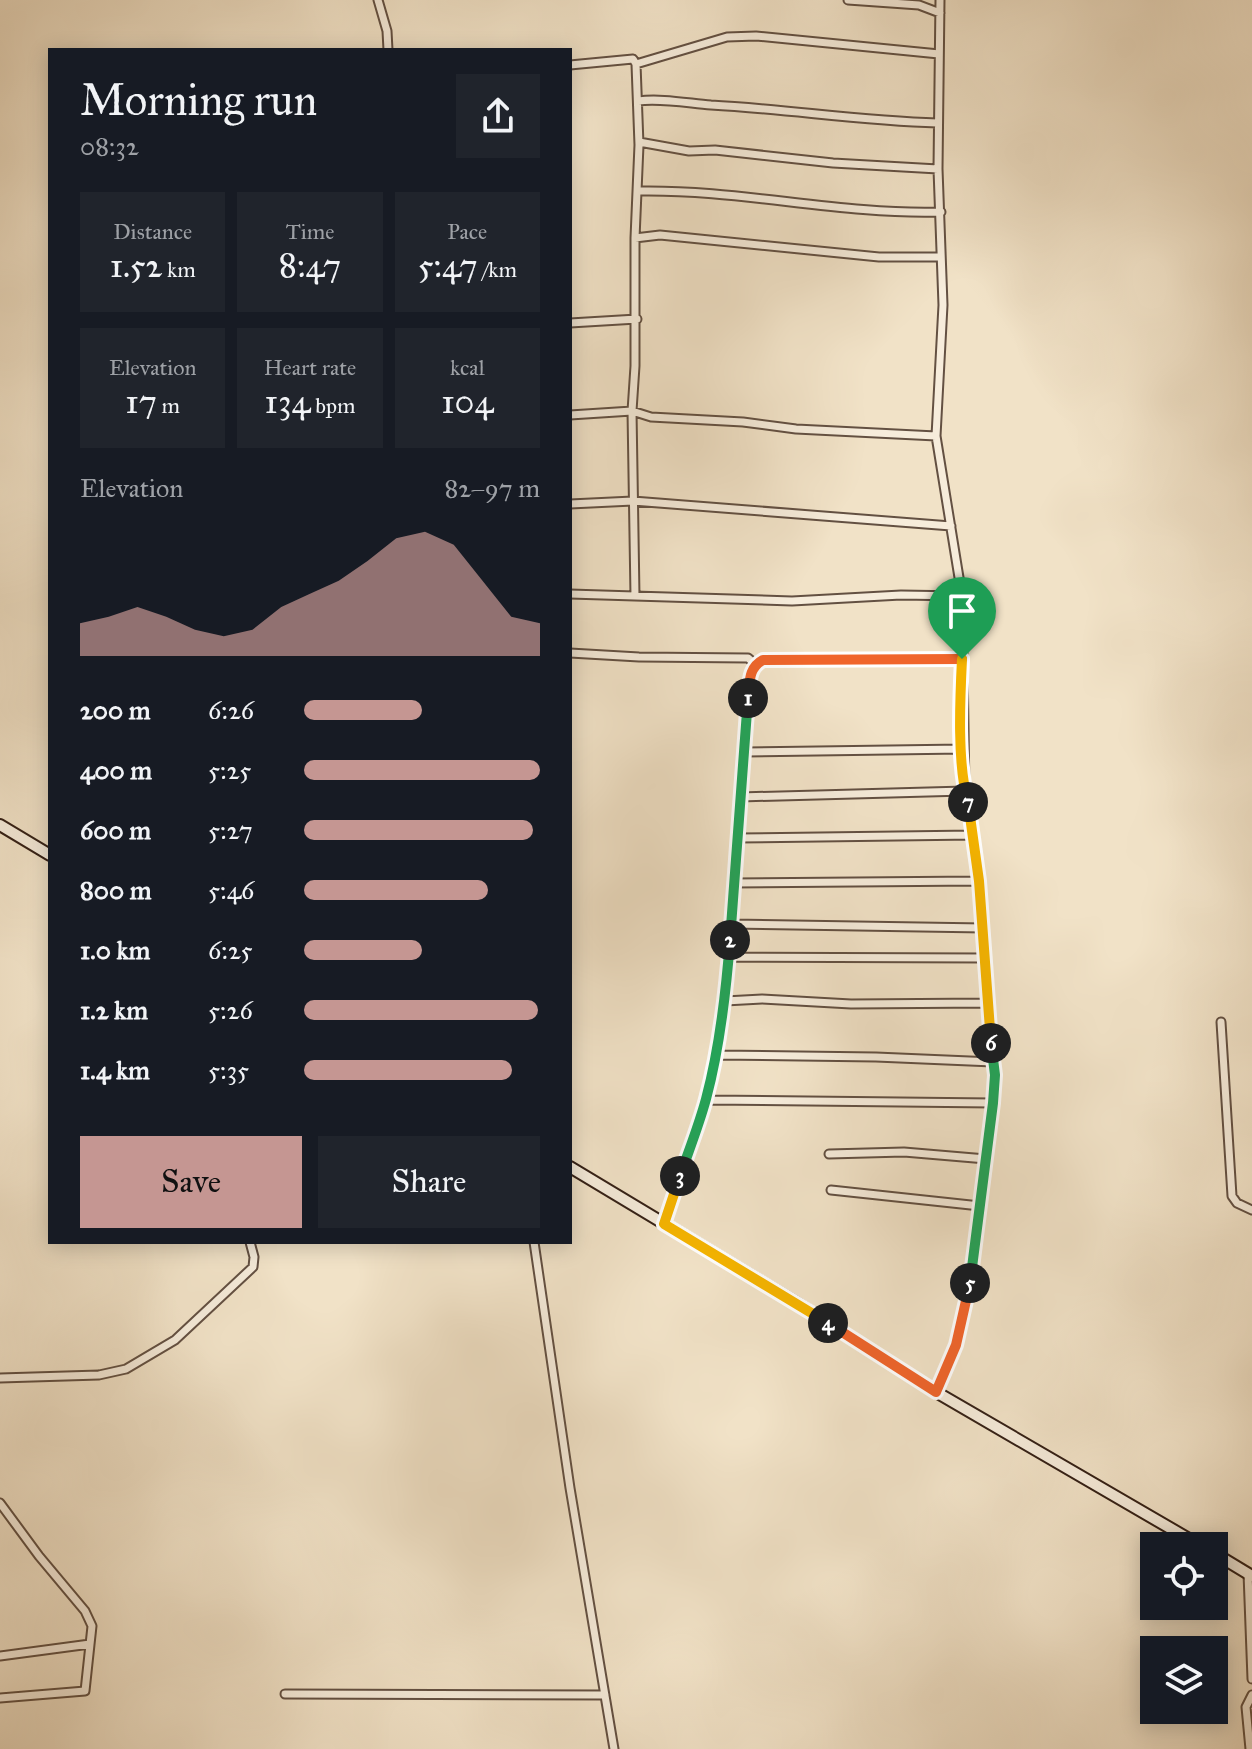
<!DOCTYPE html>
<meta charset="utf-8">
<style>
body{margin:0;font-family:"IM FELL Great Primer",serif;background:#20242c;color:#f1f3f6;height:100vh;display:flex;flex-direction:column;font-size:30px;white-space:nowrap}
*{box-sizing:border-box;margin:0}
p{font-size:26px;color:#9ea1a6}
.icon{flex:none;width:44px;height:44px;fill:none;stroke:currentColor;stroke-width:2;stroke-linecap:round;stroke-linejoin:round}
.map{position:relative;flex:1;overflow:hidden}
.panel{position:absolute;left:48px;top:48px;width:524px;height:1196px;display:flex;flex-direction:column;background:#171b24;border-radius:0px;box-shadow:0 4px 20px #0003}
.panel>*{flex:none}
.buttons{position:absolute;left:1140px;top:1532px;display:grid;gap:16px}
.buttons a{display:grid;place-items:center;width:88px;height:88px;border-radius:0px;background:#171b24;box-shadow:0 4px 20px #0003;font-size:40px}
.pin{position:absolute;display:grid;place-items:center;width:68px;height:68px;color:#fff;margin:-82px -34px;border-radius:50% 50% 50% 0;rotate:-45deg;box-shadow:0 0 8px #0007}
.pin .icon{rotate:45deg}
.km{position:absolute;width:40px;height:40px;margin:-20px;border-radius:50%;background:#222;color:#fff;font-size:22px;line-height:40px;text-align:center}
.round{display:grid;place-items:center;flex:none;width:84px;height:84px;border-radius:0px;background:#20242c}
.headline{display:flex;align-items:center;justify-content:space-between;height:136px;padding:0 32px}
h1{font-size:44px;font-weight:600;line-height:60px}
.stats{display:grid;grid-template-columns:repeat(3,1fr);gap:12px;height:136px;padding:8px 32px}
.stats div{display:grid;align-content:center;border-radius:0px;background:#20242c;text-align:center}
.stats b{font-size:34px;font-weight:600}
.stats small{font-size:22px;font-weight:400}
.stats p{font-size:22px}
.chart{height:224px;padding:16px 32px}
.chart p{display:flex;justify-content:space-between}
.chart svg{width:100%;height:144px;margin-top:8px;fill:#c59692;opacity:.7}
.button{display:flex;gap:16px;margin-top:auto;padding:16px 32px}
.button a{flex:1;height:92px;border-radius:0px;background:#c59692;color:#111;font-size:32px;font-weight:600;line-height:92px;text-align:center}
.button a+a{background:#20242c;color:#f1f3f6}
ul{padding:0 32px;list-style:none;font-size:26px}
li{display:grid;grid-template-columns:128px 96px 1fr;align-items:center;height:60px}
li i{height:20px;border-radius:10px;background:#c59692}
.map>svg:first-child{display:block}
</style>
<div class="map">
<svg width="1252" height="1749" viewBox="0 0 1252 1749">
<rect width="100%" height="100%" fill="#f1e2c7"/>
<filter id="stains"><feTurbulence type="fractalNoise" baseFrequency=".0025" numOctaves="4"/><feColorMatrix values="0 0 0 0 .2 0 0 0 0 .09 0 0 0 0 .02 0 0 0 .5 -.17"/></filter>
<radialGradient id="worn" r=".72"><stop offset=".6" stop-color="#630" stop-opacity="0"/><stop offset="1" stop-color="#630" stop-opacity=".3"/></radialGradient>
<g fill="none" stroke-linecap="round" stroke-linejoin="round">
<g stroke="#635042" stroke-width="11">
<path id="street" d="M378 0 387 31 388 50
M848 0 919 5 940 13
M570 65 633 59 636 64 727 37 756 36 939 54
M638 101C661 98 687 103 711 105 787 109 861 121 937 123
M639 142 689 151 715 150 833 163 938 169
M638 191C739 189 839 215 941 212
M635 238 660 235 879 257H941
M570 323 637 319
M570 415 632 411 651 417 743 422 796 429 936 436
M570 504 633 501 951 526
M570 594 792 601 901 595 962 596
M635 596 632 411 635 366V238L639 145 636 64
M570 653 639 657 748 658 755 664
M745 752 963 749
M740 797 965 791
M737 838 974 835
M733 883 979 881
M731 924 984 928
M728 957 986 958
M725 1001 762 999 851 1004 988 1003
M1221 1022 1232 1196 1237 1203 1252 1210
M716 1055 876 1057 993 1062
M706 1100 993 1103
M829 1154 904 1152 986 1159
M831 1190 980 1206
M664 1224 706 1100 716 1055 725 1001 750 673 755 664 763 660 962 659
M534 1242 570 1488 614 1749
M0 1378 99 1375 126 1369 175 1340 253 1267 254 1257 250 1242
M936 1392 956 1345 970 1283 995 1075 989 1024 977 856 965 791 962 596 936 436 943 305 938 169 940 0
M0 1503 39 1556 85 1611 92 1626 85 1691 0 1698
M1248 1573 1252 1679
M0 1656 90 1644
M285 1694 605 1695
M1250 1749 1246 1707 1252 1695"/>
</g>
<g stroke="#342016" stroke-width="14">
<path id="secondary" d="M0 825 50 855
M570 1167 793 1301 936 1392 1201 1546
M1214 1553 1252 1576"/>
</g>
<use href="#street" stroke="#f6ecdb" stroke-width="7"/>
<use href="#secondary" stroke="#f6ecdb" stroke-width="10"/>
</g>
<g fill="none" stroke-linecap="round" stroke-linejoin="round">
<g stroke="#fff" stroke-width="16">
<path id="split-1" d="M748 698C750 682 748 668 763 660L962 659"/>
</g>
<g stroke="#fff" stroke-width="16">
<path id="split-2" d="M730 940 748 698"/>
</g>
<g stroke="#fff" stroke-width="16">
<path id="split-3" d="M680 1176C689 1150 699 1125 706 1099 720 1047 726 993 730 940"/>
</g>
<g stroke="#fff" stroke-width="16">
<path id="split-4" d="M680 1176 664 1224 828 1323"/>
</g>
<g stroke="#fff" stroke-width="16">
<path id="split-5" d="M828 1323 936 1392 956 1345 970 1283"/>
</g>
<g stroke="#fff" stroke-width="16">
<path id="split-6" d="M970 1283 993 1103 995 1075 991 1043"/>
</g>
<g stroke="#fff" stroke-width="16">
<path id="split-7" d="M968 802 979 881 991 1043"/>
</g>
<g stroke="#fff" stroke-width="16">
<path id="split-8" d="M962 659C960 699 957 765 968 802"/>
</g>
<use href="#split-1" stroke="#f0652b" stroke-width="10"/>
<use href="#split-2" stroke="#22a559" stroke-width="10"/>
<use href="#split-3" stroke="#22a559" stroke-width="10"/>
<use href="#split-4" stroke="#f5b400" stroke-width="10"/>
<use href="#split-5" stroke="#f0652b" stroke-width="10"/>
<use href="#split-6" stroke="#22a559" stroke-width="10"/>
<use href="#split-7" stroke="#f5b400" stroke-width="10"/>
<use href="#split-8" stroke="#f5b400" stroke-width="10"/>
</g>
<rect width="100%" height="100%" filter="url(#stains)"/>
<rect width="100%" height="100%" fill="url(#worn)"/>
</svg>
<div class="buttons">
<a><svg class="icon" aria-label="locate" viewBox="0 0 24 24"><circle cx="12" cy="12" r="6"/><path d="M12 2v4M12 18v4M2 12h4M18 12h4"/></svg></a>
<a><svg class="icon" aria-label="layers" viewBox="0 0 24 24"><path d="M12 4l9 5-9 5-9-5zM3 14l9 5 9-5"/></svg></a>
</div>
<div class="pin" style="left:962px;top:659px;background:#1e9e55"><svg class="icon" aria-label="arrive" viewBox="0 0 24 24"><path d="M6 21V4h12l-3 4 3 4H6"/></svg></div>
<b class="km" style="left:748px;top:698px">1</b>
<b class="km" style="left:730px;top:940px">2</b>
<b class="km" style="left:680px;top:1176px">3</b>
<b class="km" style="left:828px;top:1323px">4</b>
<b class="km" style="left:970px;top:1283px">5</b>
<b class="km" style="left:991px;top:1043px">6</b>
<b class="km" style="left:968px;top:802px">7</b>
<section class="panel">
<div class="headline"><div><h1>Morning run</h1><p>08:32</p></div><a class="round"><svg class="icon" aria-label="share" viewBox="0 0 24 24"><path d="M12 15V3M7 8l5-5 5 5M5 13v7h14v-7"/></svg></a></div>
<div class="stats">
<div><p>Distance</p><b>1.52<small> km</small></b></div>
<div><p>Time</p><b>8:47</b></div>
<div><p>Pace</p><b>5:47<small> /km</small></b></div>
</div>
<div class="stats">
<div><p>Elevation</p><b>17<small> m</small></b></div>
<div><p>Heart rate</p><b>134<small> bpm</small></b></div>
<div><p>kcal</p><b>104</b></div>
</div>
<div class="chart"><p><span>Elevation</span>82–97 m</p>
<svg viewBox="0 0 160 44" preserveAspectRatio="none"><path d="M0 44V34L10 32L20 29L30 32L40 36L50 38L60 36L70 29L80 25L90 21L100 15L110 8L120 6L130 10L140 21L150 32L160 34V44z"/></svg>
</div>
<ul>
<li><b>200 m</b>6:26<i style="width:50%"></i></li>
<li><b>400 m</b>5:25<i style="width:100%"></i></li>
<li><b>600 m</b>5:27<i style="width:97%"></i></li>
<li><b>800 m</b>5:46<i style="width:78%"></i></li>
<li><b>1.0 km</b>6:25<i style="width:50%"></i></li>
<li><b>1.2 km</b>5:26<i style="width:99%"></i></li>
<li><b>1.4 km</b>5:35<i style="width:88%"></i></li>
</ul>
<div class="button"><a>Save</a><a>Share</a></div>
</section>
</div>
